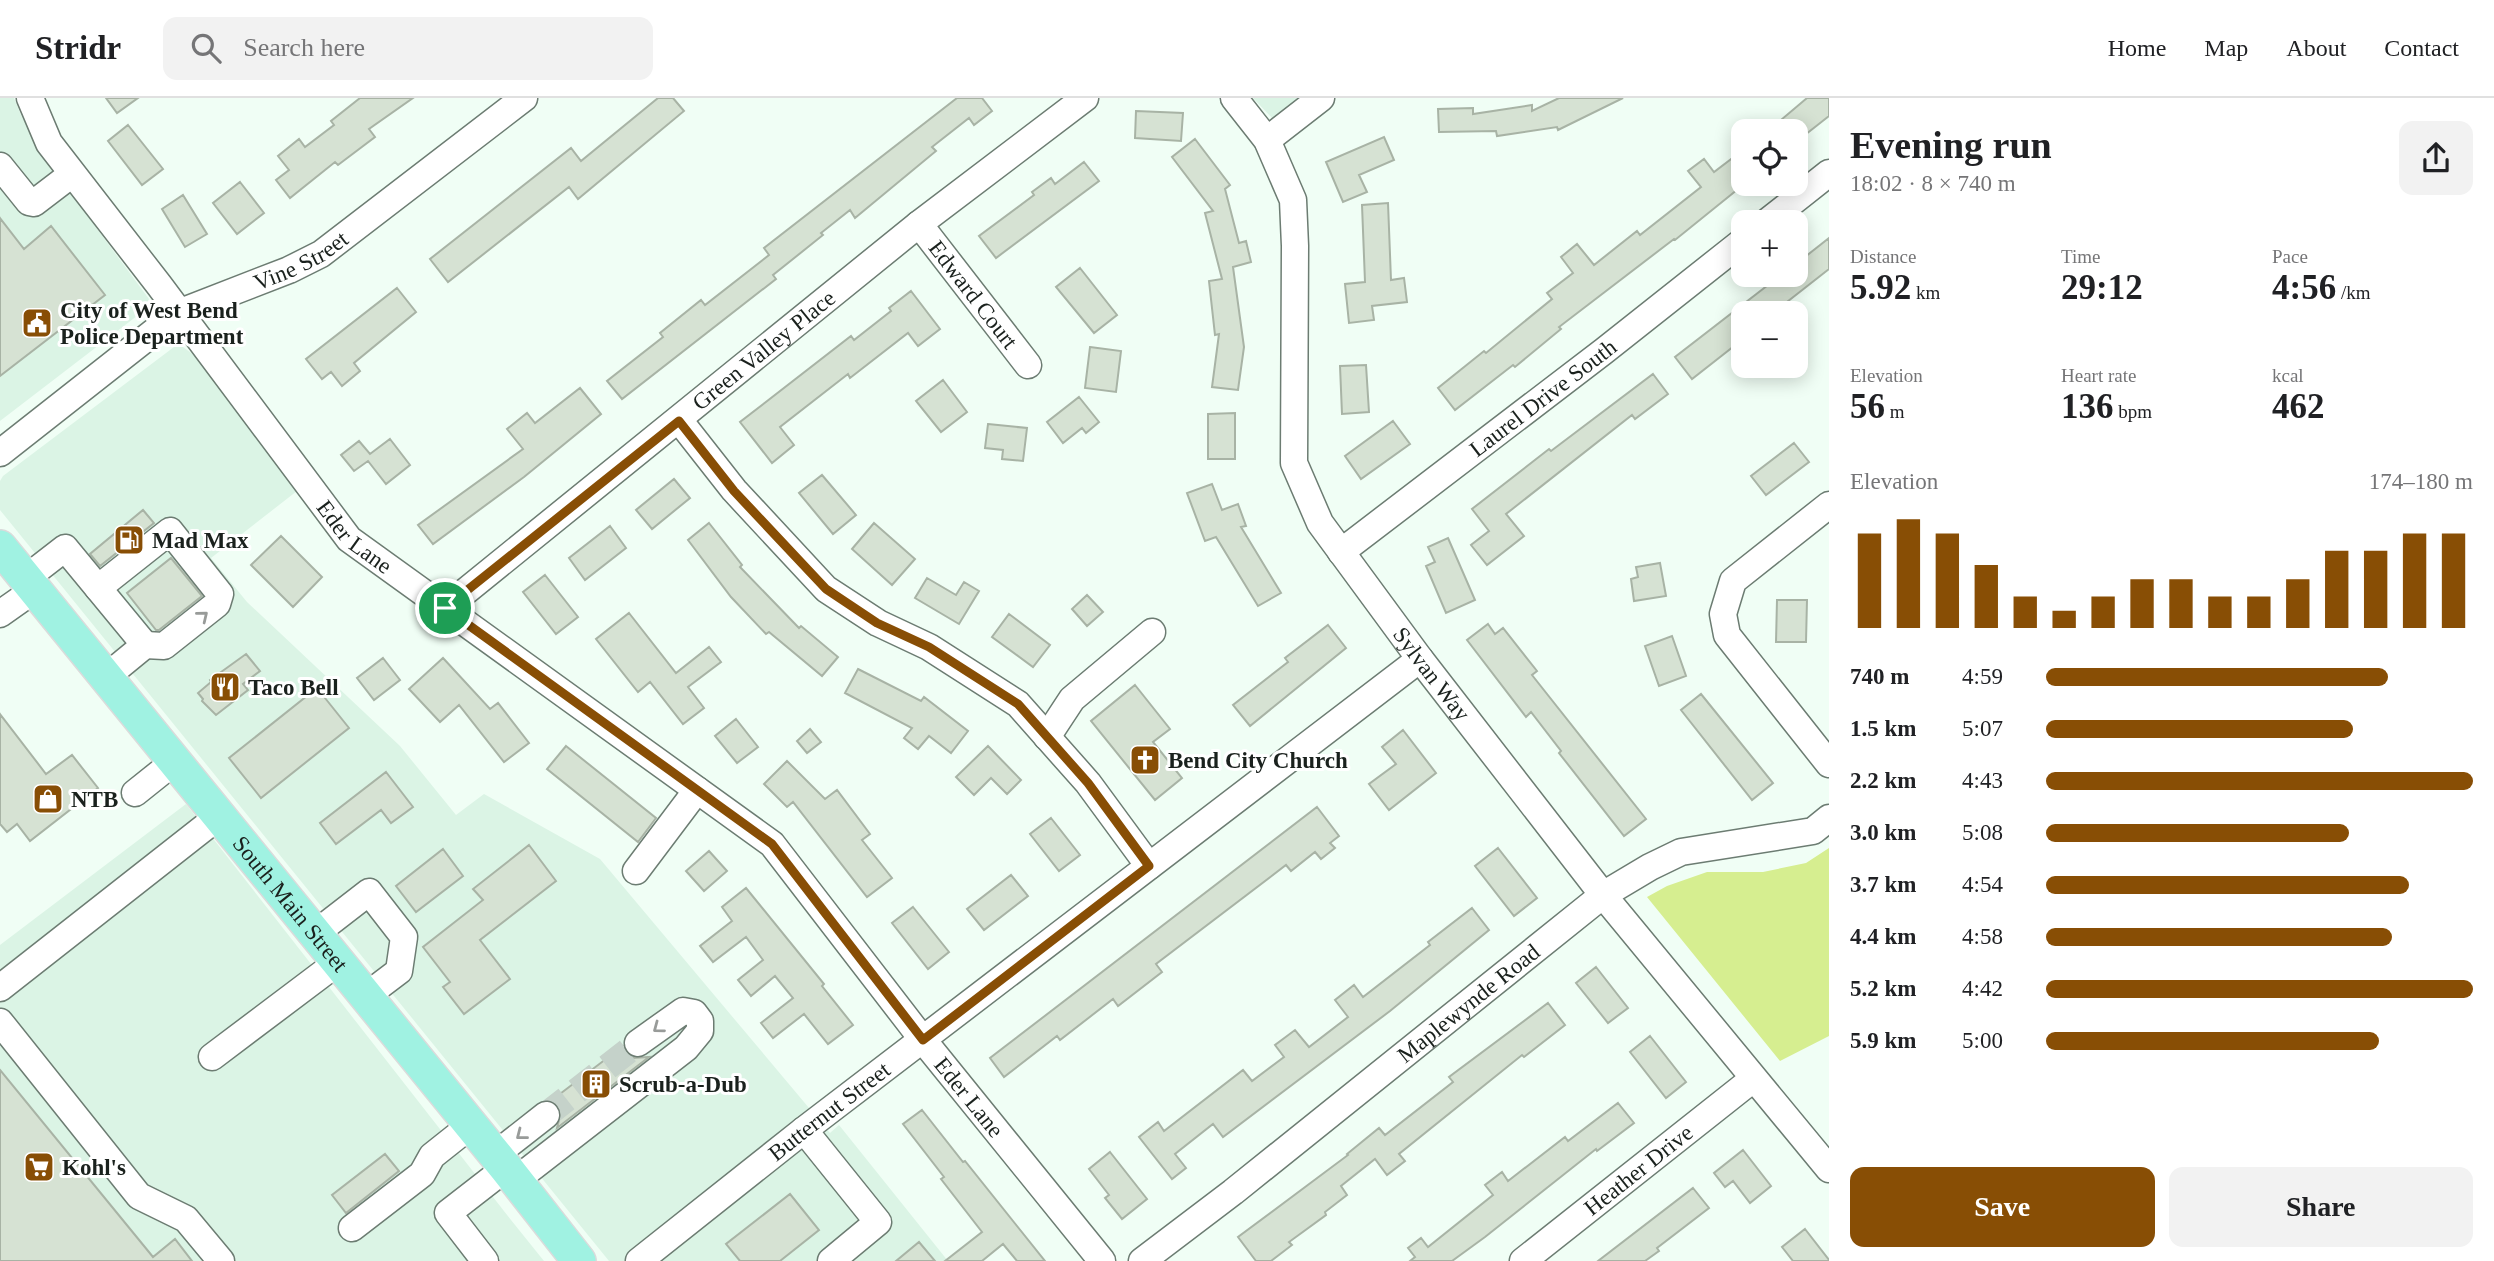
<!DOCTYPE html>
<meta charset="utf-8">
<style>
body{margin:0;font-family:Georgia,serif;background:#f2f2f2;color:#202124;height:100vh;display:flex;flex-direction:column;font-size:26px;white-space:nowrap}
*{box-sizing:border-box;margin:0}
p{font-size:23px;color:#757577}
.icon{flex:none;width:38px;height:38px;fill:none;stroke:currentColor;stroke-width:2;stroke-linecap:round;stroke-linejoin:round}
.map{position:relative;flex:1;overflow:hidden}
.details{display:flex;flex-direction:column;background:#fff;width:665px}
.details>*{flex:none}
.controls{position:absolute;left:1731px;top:21px;display:grid;gap:14px}
.controls a{display:grid;place-items:center;width:77px;height:77px;border-radius:14px;background:#fff;box-shadow:0 4px 18px #0003;font-size:35px}
.pin{position:absolute;display:grid;place-items:center;width:60px;height:60px;color:#fff;margin:-30px;border:4px solid #fff;border-radius:50%;box-shadow:0 2px 7px #0007}
.round{display:grid;place-items:center;flex:none;width:74px;height:74px;border-radius:14px;background:#f2f2f2}
.summary{display:flex;align-items:center;justify-content:space-between;height:119px;padding:0 21px}
h1{font-size:38px;font-weight:800;line-height:52px}
.figures{display:grid;grid-template-columns:repeat(3,1fr);gap:10px;height:119px;padding:7px 21px}
.figures div{display:grid;align-content:center}
.figures b{font-size:35px;font-weight:800}
.figures small{font-size:19px;font-weight:400}
.figures p{font-size:19px}
.chart{height:196px;padding:14px 21px}
.chart p{display:flex;justify-content:space-between}
.chart svg{width:100%;height:126px;margin-top:7px;stroke:#884e05;stroke-width:6}
.action{display:flex;gap:14px;margin-top:auto;padding:14px 21px}
.action a{flex:1;height:80px;border-radius:14px;background:#884e05;color:#fff;font-size:28px;font-weight:800;line-height:80px;text-align:center}
.action a+a{background:#f2f2f2;color:#202124}
ul{padding:0 21px;list-style:none;font-size:23px}
li{display:grid;grid-template-columns:112px 84px 1fr;align-items:center;height:52px}
li i{height:18px;border-radius:9px;background:#884e05}
header{display:flex;align-items:center;gap:42px;box-sizing:border-box;height:98px;padding:0 35px;background:#fff;border-bottom:2px solid #e0e0e0}
header strong{font-size:33px}
nav{display:flex;gap:38px;margin-inline-start:auto;font-size:24px}
.search{width:490px;height:63px;background:#f2f2f2;display:flex;align-items:center;gap:18px;box-sizing:border-box;padding:0 24px;border-radius:14px;color:#757577;font-size:26px}
main{display:flex;flex:1;min-height:0}
.map>svg:first-child{display:block}
</style>
<header>
<strong>Stridr</strong>
<div class="search"><svg class="icon" aria-label="search" viewBox="0 0 24 24"><circle cx="10" cy="10" r="6"/><path d="M15 15l6 6"/></svg>Search here</div>
<nav><a>Home</a><a>Map</a><a>About</a><a>Contact</a></nav>
</header>
<main>
<div class="map">
<svg width="1829" height="1163" viewBox="0 0 1829 1163">
<rect width="100%" height="100%" fill="#f0fef5"/>
<path fill="#dbf4e5" d="M0 0H14L21 17 47 63 149 201 146 211 0 323Z
M1253 0H1304L1283 16 1272 20Z
M174 249H183L194 257 297 393 211 460 247 504 400 648 456 717 484 696 600 761 830 1035 839 1027 948 1163H609L0 412V383L3 378Z
M186 706 511 1122 544 1163H0V847Z"/>
<path fill="#d6ee90" d="M1829 750V938L1780 963 1647 799 1667 788 1707 774H1763L1806 765Z"/>
<path fill="#d6e2d3" stroke="#a8b3a5" stroke-width="2" d="M106 0H138L117 15Z
M360 0H413L369 31 375 39 338 67 335 64 290 100 276 82 289 72 278 58 299 41 305 49 334 27 331 23Z
M658 0H673L684 13 578 101 569 89 448 184 430 161 571 50 581 63Z
M957 0H982L992 13 974 27 969 20 932 49 936 53 855 120 850 112 821 135 823 137 773 177 776 181 622 301 607 283 663 239 660 235 701 202 705 207 769 157 764 150Z
M1559 0H1623L1558 32 1557 29 1497 38 1496 33 1439 34 1438 11 1473 10V16L1532 7V13Z
M1807 0H1829V18L1796 44V33H1768Z
M1136 13 1183 15 1181 43 1135 40Z
M128 27 163 71 142 87 108 43Z
M1384 39 1394 62 1359 77 1367 94 1343 104 1326 64Z
M1195 41 1230 87 1225 91 1239 145 1246 143 1251 164 1233 169 1244 249 1238 292 1212 289 1219 236 1215 237 1209 183 1222 181 1205 115 1213 113 1172 59Z
M1743 52V87L1675 142 1674 141 1559 229 1561 231 1515 269 1513 267 1455 312 1438 290 1484 253 1486 255 1552 201 1547 195 1573 175 1561 159 1577 146 1594 167 1637 133 1640 137 1701 89 1688 73 1704 61 1714 74Z
M1084 64 1099 83 996 160 979 138 1034 97 1032 94 1051 80 1055 86Z
M240 84 264 115 237 136 213 105Z
M183 97 207 136 185 149 162 111Z
M1388 105 1391 182 1404 180 1407 204 1372 208 1374 222 1349 225 1345 186 1365 184 1362 107Z
M0 120 24 151 51 128 105 197 0 278Z
M1829 140V171L1773 215H1743V241L1692 281 1675 259 1781 177H1796V166Z
M1080 170 1117 217 1094 235 1056 189Z
M397 190 416 214 354 265 360 273 342 288 331 274 322 281 306 261Z
M911 193 940 231 918 248 908 235 850 280 848 276 780 329 794 347 772 365 740 324 851 238 854 242 891 213 889 210Z
M1090 249 1121 253 1116 294 1085 290Z
M1366 267 1369 314 1342 316 1340 268Z
M1653 276 1668 296 1635 321 1632 317 1506 416 1524 438 1487 467 1471 447 1489 433 1472 411 1549 351 1551 353Z
M943 282 967 314 941 334 916 303Z
M580 290 601 316 524 379 433 446 418 427 523 351 507 331 527 315 535 325Z
M1079 299 1099 324 1086 335 1082 330 1063 345 1047 324Z
M1235 315V361H1208V316Z
M1393 323 1410 346 1361 381 1345 358Z
M988 326 1027 330 1023 363 1002 361 1003 352 985 350Z
M390 341 410 367 386 386 368 363 354 373 341 357 359 343 370 356Z
M1794 345 1809 364 1766 397 1751 378Z
M822 377 856 417 833 436 799 395Z
M674 381 690 400 652 431 636 412Z
M1212 386 1222 412 1238 406 1246 428 1241 429 1281 495 1258 508 1216 439 1205 443 1187 395Z
M143 412 154 425 100 468 90 456Z
M709 425 742 467 740 469 799 530 801 528 838 559 822 578 769 534 766 536 731 499 688 442Z
M874 425 915 461 892 487 852 451Z
M610 428 626 450 585 482 569 460Z
M281 438 322 479 293 509 251 467Z
M1448 440 1475 502 1446 515 1426 468 1435 464 1428 449Z
M171 460 202 498 159 532H156L127 495Z
M1660 465 1666 498 1634 503 1631 481 1638 479 1636 469Z
M545 477 578 519 556 536 523 494Z
M927 480 956 497 964 484 979 493 959 526 915 500Z
M1087 497 1103 514 1087 528 1072 511Z
M1777 502H1807L1806 544H1776Z
M629 515 676 575 709 549 721 564 688 589 704 610 683 626 650 584 638 594 596 541Z
M1009 516 1050 547 1033 569 992 539Z
M1488 526 1495 536 1503 530 1537 573 1532 577 1646 721 1624 738 1559 655 1561 653 1531 614 1526 619 1467 542Z
M1328 527 1346 550 1250 628 1233 607 1288 564 1285 560Z
M1672 538 1686 578 1659 588 1645 548Z
M246 556 260 573 243 586 248 592 216 617 202 603 203 601 198 595 211 584 210 582Z
M383 560 400 582 374 602 357 580Z
M443 560 490 611 498 605 529 645 504 664 459 607 440 624 409 591Z
M858 571 921 603 924 599 968 633 951 655 929 638 918 651 904 640 912 630 845 595Z
M1135 587 1170 631 1153 644 1182 680 1155 702 1091 623Z
M317 590 349 630 261 700 229 660Z
M1701 596 1773 685 1752 702 1681 612Z
M0 616 46 676 72 657 98 690 30 743 17 726 7 734 0 726Z
M736 621 758 649 737 665 715 638Z
M810 631 821 644 807 655 797 643Z
M1403 632 1436 675 1389 712 1369 686 1396 666 1382 649Z
M566 648 656 720 638 744 547 671Z
M988 648 1021 682 1007 696 991 680 974 697 956 679Z
M787 663 825 701 837 692 870 736 862 742 892 780 867 799 793 704 787 709 764 686Z
M386 674 413 709 391 725 381 712 336 746 320 725Z
M1317 709 1339 738 1330 745 1335 750 1321 761 1315 754 1291 773 1286 767 1156 866 1162 874 1118 908 1113 901 1060 942 1057 938 1004 979 990 960Z
M1051 720 1080 757 1059 773 1030 736Z
M529 747 556 783 480 842 510 881 464 916 443 889 450 884 423 849 483 802 473 791Z
M1498 750 1537 800 1514 818 1475 768Z
M443 751 463 778 416 814 396 788Z
M709 753 727 773 704 793 686 773Z
M1011 777 1028 798 984 832 967 811Z
M746 790 824 886 822 888 853 927 828 946 804 916 773 940 761 925 793 900 775 878 751 898 738 882 763 862 746 839 713 864 700 848 732 823 722 809Z
M913 809 949 854 928 871 892 825Z
M1472 810 1489 832 1390 913 1223 1039 1213 1026 1175 1056 1186 1070 1172 1081 1139 1039 1158 1024 1164 1033 1243 972 1252 983 1284 959 1275 947 1295 932 1309 949 1348 919 1335 902 1354 887 1363 899 1430 847 1428 844Z
M1596 869 1628 910 1608 925 1576 885Z
M1548 905 1565 927 1524 959 1522 957 1399 1056 1405 1063 1387 1077 1375 1061 1341 1088 1347 1097 1325 1114 1326 1117 1289 1144 1292 1147 1271 1163H1256L1238 1139 1348 1057 1347 1056 1379 1030 1385 1037 1453 984 1449 979Z
M1650 938 1686 984 1666 1000 1630 954Z
M623 948 626 955 632 960 649 959 557 1030 561 1014 558 1007 552 1002Z
M0 972 153 1159 175 1141 192 1163H0Z
M1618 1005 1634 1025 1597 1053 1596 1051 1485 1139 1452 1163H1410L1415 1159 1408 1150 1421 1140 1428 1149 1493 1097 1485 1087 1502 1074 1508 1083 1565 1039 1568 1043Z
M922 1012 963 1064 965 1063 1045 1163H1017L1003 1146 982 1163H945L982 1134 941 1081 944 1079 903 1026Z
M1743 1052 1771 1088 1750 1105 1733 1083 1725 1089 1714 1075Z
M1110 1054 1147 1101 1122 1121 1105 1100 1109 1097 1089 1071Z
M385 1056 399 1073 346 1115 332 1097Z
M1693 1090 1709 1110 1657 1150 1659 1153 1645 1163H1598Z
M790 1096 819 1132 780 1163H740L726 1146Z
M1805 1131 1829 1162V1163H1793L1782 1149Z
M919 1144 935 1163H896Z"/>
<g fill="none" stroke-linecap="round" stroke-linejoin="round">
<path stroke="#c5d2ca" stroke-width="26" stroke-dasharray="26 13" stroke-linecap="butt" d="M546 1017 638 945"/>
<g stroke="#6c7c72" stroke-width="29">
<g id="minor">
<path id="s1" d="M30 0 49 45 159 187 349 441 772 746 923 942 1102 1163"/>
<path id="s2" d="M1234 0 1267 42 1293 102 1295 148 1294 365 1320 425 1420 561 1603 797 1829 1071"/>
<path d="M1267 42 1321 0"/>
<path d="M0 68 29 104 34 105 72 76"/>
<path d="M1767 124 1829 75"/>
<path id="s3" d="M919 126 1028 267"/>
<path d="M679 322 734 392 826 491 878 525 929 549 1018 606 1088 685 1149 768"/>
<path id="s4" d="M0 355 178 215 289 172 321 156 524 0"/>
<path d="M1829 407 1733 483 1723 516 1727 537 1829 666"/>
<path id="s5" d="M1341 454 1604 253 1743 143"/>
<path d="M25 481 65 450 145 547 106 579"/>
<path d="M98 490 170 433 220 496 217 506 164 548 145 547"/>
<path id="s6" d="M445 510 919 126 1085 0"/>
<path d="M0 516 34 492"/>
<path d="M1047 639 1072 601 1152 534"/>
<path d="M135 695 175 663"/>
<path d="M636 773 697 692"/>
<path d="M316 835 369 794 404 839 399 873 366 898"/>
<path d="M0 890 219 718"/>
<path d="M0 924 139 1098 186 1121 221 1163"/>
<path d="M212 959 338 864"/>
<path d="M804 1032 878 1124 831 1163"/>
<path d="M495 1057 546 1017"/>
<path d="M516 1082 686 950 700 933V923L694 915 683 913 638 945"/>
<path d="M352 1130 422 1076 432 1058 471 1027"/>
<path d="M485 1163 448 1115 506 1070"/>
<path id="s7" d="M639 1163 804 1032 1420 561"/>
<path id="s8" d="M1142 1163 1233 1094 1603 797 1650 769 1681 754 1813 733 1829 720"/>
<path id="s9" d="M1523 1163 1753 981"/>
</g>
</g>
<g stroke="#dadbdb" stroke-width="36">
<g id="major">
<path id="s10" d="M0 449 506 1070 579 1163"/>
</g>
</g>
<use href="#minor" stroke="#fff" stroke-width="26"/>
<use href="#major" stroke="#a0f2e2" stroke-width="33"/>
</g>
<defs><path id="oneway-chevron" d="M-2-3.5L2.5 0L-2 3.5" fill="none" stroke-width="1.6" stroke-linecap="round" stroke-linejoin="round" transform="scale(1.75)"/></defs>
<g stroke="#989b99">
<use href="#oneway-chevron" transform="translate(203 518) rotate(-39)"/>
<use href="#oneway-chevron" transform="translate(658 930) rotate(143)"/>
<use href="#oneway-chevron" transform="translate(521 1037) rotate(142)"/>
</g>
<g fill="none" stroke-linecap="round" stroke-linejoin="round">
<g stroke="#fff" stroke-width="14">
<path id="route" d="M679 323 734 393 826 491 877 525 929 549 1018 606 1088 685 1149 768 923 942 772 746 445 510Z"/>
</g>
<use href="#route" stroke="#884e05" stroke-width="9"/>
</g>
<defs>
<g id="civic-square" transform="scale(1.575)"><rect x="-9" y="-9" width="18" height="18" rx="4" fill="#884e05" stroke="#fff"/><path d="M-.6-6.5H3V-4.5H.6V-3L4-1V1h2V6H-6V1h2V-1L-.6-3ZM-1.2 2.5V6h2.4V2.5Z" fill="#fff"/></g>
<g id="fuel-square" transform="scale(1.575)"><rect x="-9" y="-9" width="18" height="18" rx="4" fill="#884e05" stroke="#fff"/><path d="M-5.5-6h7V0h2V4h1.3V-2.5L3-4.5l.8-.8L6-3V5H2.5V1h-1V6h-7ZM-4.2-4.7v3.2H.2V-4.7Z" fill="#fff"/></g>
<g id="restaurant-square" transform="scale(1.575)"><rect x="-9" y="-9" width="18" height="18" rx="4" fill="#884e05" stroke="#fff"/><path d="M-5-6h1v4h1v-4h1v4h1v-4h1v5L-1.5 .5V6h-2V.5L-5-1ZM5-6V6H3V1.5H1.5Q1.5-4 5-6Z" fill="#fff"/></g>
<g id="church-square" transform="scale(1.575)"><rect x="-9" y="-9" width="18" height="18" rx="4" fill="#884e05" stroke="#fff"/><path d="M-1.2-6h2.4v3.5h3.3v2.4h-3.3V6h-2.4V-.1h-3.3v-2.4h3.3Z" fill="#fff"/></g>
<g id="shop-square" transform="scale(1.575)"><rect x="-9" y="-9" width="18" height="18" rx="4" fill="#884e05" stroke="#fff"/><path d="M-5-2.5h2.3a2.7 3.5 0 0 1 5.4 0H5L5.5 6h-11ZM-1.5-2.5h3a1.5 2.3 0 0 0-3 0Z" fill="#fff"/></g>
<g id="building-square" transform="scale(1.575)"><rect x="-9" y="-9" width="18" height="18" rx="4" fill="#884e05" stroke="#fff"/><path d="M-4-6H4V6H1V3H-1V6H-4ZM-2.5-4.3h1.7v1.8h-1.7ZM.8-4.3h1.7v1.8H.8ZM-2.5-1h1.7V.8h-1.7ZM.8-1h1.7V.8H.8Z" fill="#fff"/></g>
<g id="supermarket-square" transform="scale(1.575)"><rect x="-9" y="-9" width="18" height="18" rx="4" fill="#884e05" stroke="#fff"/><path d="M-6-5.5h2.5l.6 2H6L4.5 2H-2.5L-4.4-4H-6ZM-1.5 3.2a1.3 1.3 0 1 0 .1 0ZM3 3.2a1.3 1.3 0 1 0 .1 0Z" fill="#fff"/></g>
</defs>
<g fill-rule="evenodd">
<use href="#civic-square" x="37" y="225"/>
<use href="#fuel-square" x="129" y="442"/>
<use href="#restaurant-square" x="225" y="589"/>
<use href="#church-square" x="1145" y="662"/>
<use href="#shop-square" x="48" y="701"/>
<use href="#building-square" x="596" y="986"/>
<use href="#supermarket-square" x="39" y="1069"/>
</g>
<g text-anchor="middle" stroke-width="6" stroke-linejoin="round" paint-order="stroke">
<g font-size="23" fill="#1a211d" stroke="#fff">
<text dy="8" stroke="none"><textPath href="#s4" startOffset="360">Vine Street</textPath></text>
<text dy="8" stroke="none"><textPath href="#s3" startOffset="89">Edward Court</textPath></text>
<text dy="8" stroke="none"><textPath href="#s6" startOffset="410">Green Valley Place</textPath></text>
<text dy="8" stroke="none"><textPath href="#s5" startOffset="254">Laurel Drive South</textPath></text>
<text dy="8" stroke="none"><textPath href="#s1" startOffset="548">Eder Lane</textPath></text>
<text dy="8" stroke="none"><textPath href="#s2" startOffset="635">Sylvan Way</textPath></text>
<text dy="8" stroke="none"><textPath href="#s10" startOffset="460">South Main Street</textPath></text>
<text dy="8" stroke="none"><textPath href="#s8" startOffset="416">Maplewynde Road</textPath></text>
<text dy="8" stroke="none"><textPath href="#s1" startOffset="1388">Eder Lane</textPath></text>
<text dy="8" stroke="none"><textPath href="#s7" startOffset="242">Butternut Street</textPath></text>
<text dy="8" stroke="none"><textPath href="#s9" startOffset="147">Heather Drive</textPath></text>
</g>
<g font-size="23" font-weight="bold" fill="#1a211d" stroke="#fff" text-anchor="start">
<text x="60" y="220">City of West Bend<tspan x="60" dy="26">Police Department</tspan></text>
<text x="152" y="450">Mad Max</text>
<text x="248" y="597">Taco Bell</text>
<text x="1168" y="670">Bend City Church</text>
<text x="71" y="709">NTB</text>
<text x="619" y="994">Scrub-a-Dub</text>
<text x="62" y="1077">Kohl's</text>
</g>
</g>
</svg>
<div class="controls">
<a><svg class="icon" aria-label="locate" viewBox="0 0 24 24"><circle cx="12" cy="12" r="6"/><path d="M12 2v4M12 18v4M2 12h4M18 12h4"/></svg></a>
<a>+</a>
<a>−</a>
</div>
<div class="pin" style="left:445px;top:510px;background:#1e9e55"><svg class="icon" aria-label="arrive" viewBox="0 0 24 24"><path d="M6 21V4h12l-3 4 3 4H6"/></svg></div>
</div>
<section class="details">
<div class="summary"><div><h1>Evening run</h1><p>18:02 · 8 × 740 m</p></div><a class="round"><svg class="icon" aria-label="share" viewBox="0 0 24 24"><path d="M12 15V3M7 8l5-5 5 5M5 13v7h14v-7"/></svg></a></div>
<div class="figures">
<div><p>Distance</p><b>5.92<small> km</small></b></div>
<div><p>Time</p><b>29:12</b></div>
<div><p>Pace</p><b>4:56<small> /km</small></b></div>
</div>
<div class="figures">
<div><p>Elevation</p><b>56<small> m</small></b></div>
<div><p>Heart rate</p><b>136<small> bpm</small></b></div>
<div><p>kcal</p><b>462</b></div>
</div>
<div class="chart"><p><span>Elevation</span>174–180 m</p>
<svg viewBox="0 0 160 44" preserveAspectRatio="none"><path d="M5 44V11M15 44V6M25 44V11M35 44V22M45 44V33M55 44V38M65 44V33M75 44V27M85 44V27M95 44V33M105 44V33M115 44V27M125 44V17M135 44V17M145 44V11M155 44V11"/></svg>
</div>
<ul>
<li><b>740 m</b>4:59<i style="width:80%"></i></li>
<li><b>1.5 km</b>5:07<i style="width:72%"></i></li>
<li><b>2.2 km</b>4:43<i style="width:100%"></i></li>
<li><b>3.0 km</b>5:08<i style="width:71%"></i></li>
<li><b>3.7 km</b>4:54<i style="width:85%"></i></li>
<li><b>4.4 km</b>4:58<i style="width:81%"></i></li>
<li><b>5.2 km</b>4:42<i style="width:100%"></i></li>
<li><b>5.9 km</b>5:00<i style="width:78%"></i></li>
</ul>
<div class="action"><a>Save</a><a>Share</a></div>
</section>
</main>
